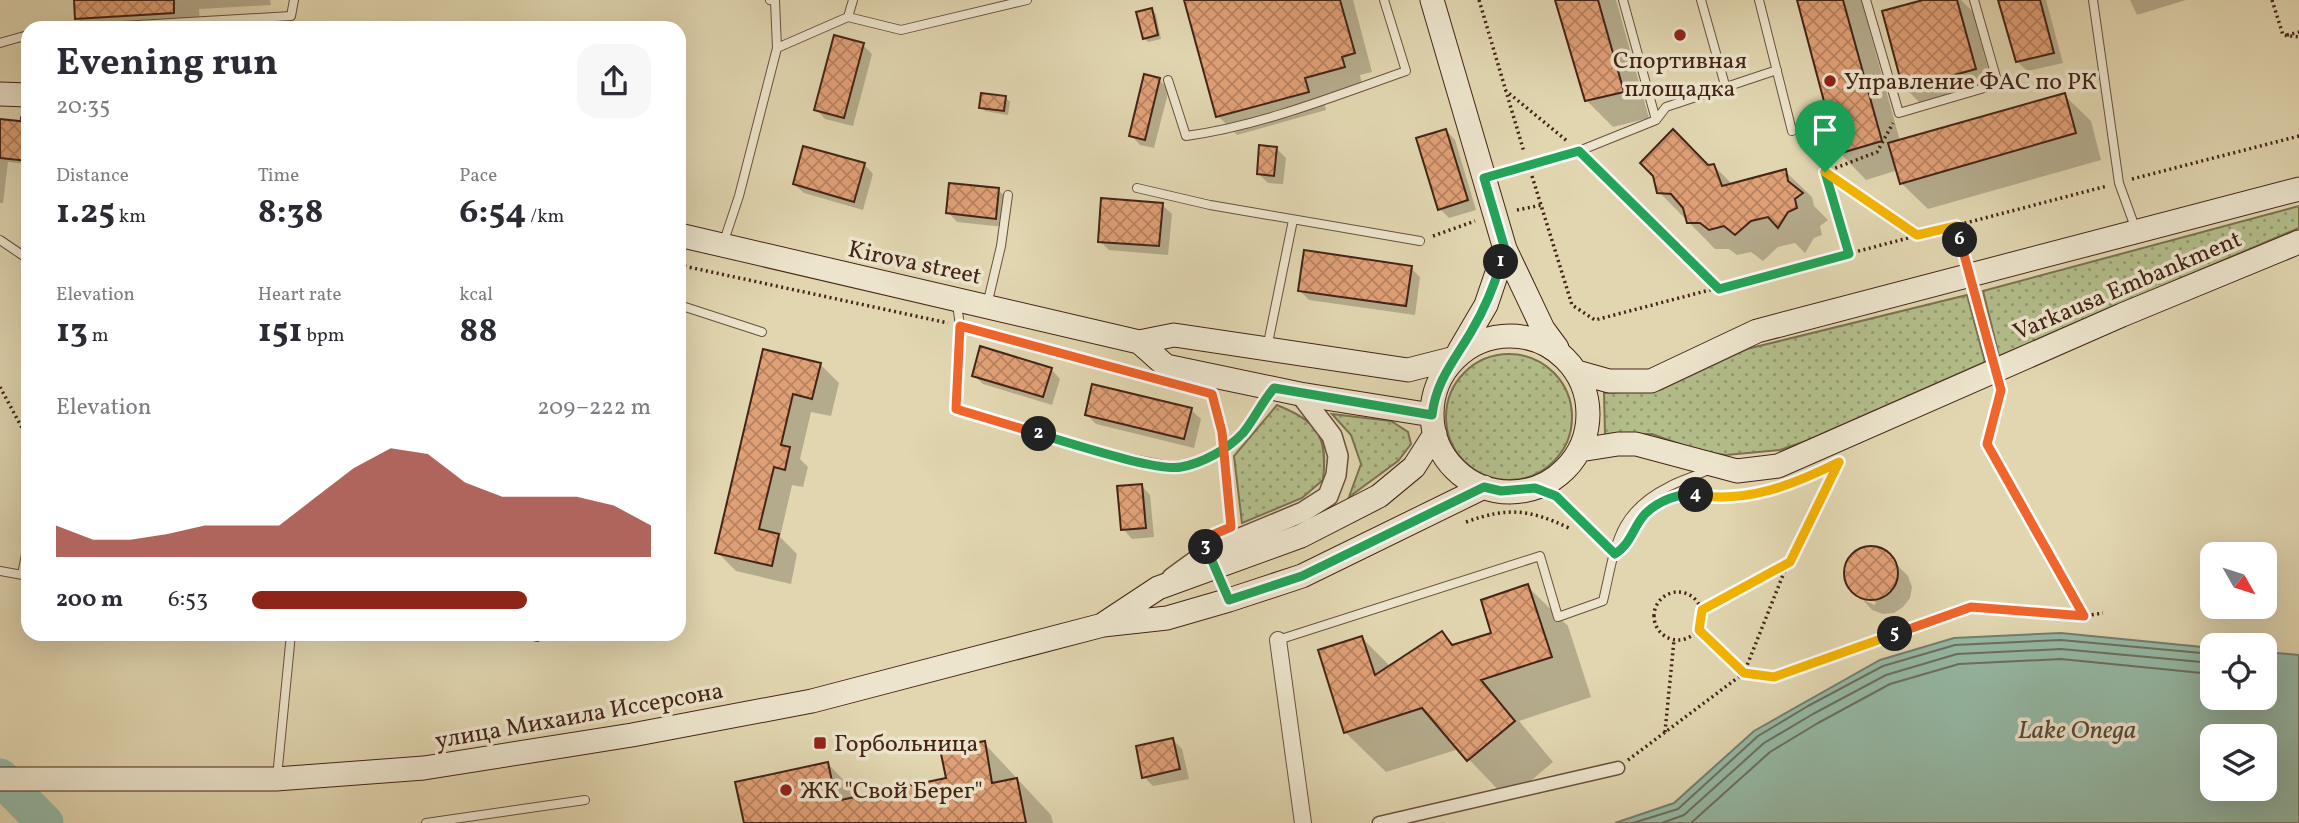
<!DOCTYPE html>
<meta charset="utf-8">
<style>
body{margin:0;font-family:Vollkorn,serif;background:#f7f7f7;color:#2b2b33;height:100vh;display:flex;flex-direction:column;font-size:26px;white-space:nowrap}
*{box-sizing:border-box;margin:0}
p{font-size:23px;color:#7c7c81}
.icon{flex:none;width:38px;height:38px;fill:none;stroke:currentColor;stroke-width:2;stroke-linecap:round;stroke-linejoin:round}
.map{position:relative;flex:1;overflow:hidden}
.panel{position:absolute;left:21px;top:21px;width:665px;height:620px;display:flex;flex-direction:column;background:#fff;border-radius:21px;box-shadow:0 7px 28px #0002}
.panel>*{flex:none}
.needle{width:46px;rotate:129deg}
.controls{position:absolute;left:2200px;top:542px;display:grid;gap:14px}
.controls a{display:grid;place-items:center;width:77px;height:77px;border-radius:14px;background:#fff;box-shadow:0 7px 28px #0002;font-size:35px}
.pin{position:absolute;display:grid;place-items:center;width:60px;height:60px;color:#fff;margin:-72px -30px;border-radius:50% 50% 50% 0;rotate:-45deg;box-shadow:0 0 7px #0007}
.pin .icon{rotate:45deg}
.km{position:absolute;width:35px;height:35px;margin:-18px;border-radius:50%;background:#222;color:#fff;font-size:19px;line-height:35px;text-align:center}
.round{display:grid;place-items:center;flex:none;width:74px;height:74px;border-radius:21px;background:#f7f7f7}
.head{display:flex;align-items:center;justify-content:space-between;height:119px;padding:0 35px}
h1{font-size:38px;font-weight:700;line-height:52px}
.figures{display:grid;grid-template-columns:repeat(3,1fr);gap:10px;height:119px;padding:7px 35px}
.figures div{display:grid;align-content:center}
.figures b{font-size:35px;font-weight:700}
.figures small{font-size:19px;font-weight:400}
.figures p{font-size:19px}
.chart{height:196px;padding:14px 35px}
.chart p{display:flex;justify-content:space-between}
.chart svg{width:100%;height:126px;margin-top:7px;fill:#8f2418;opacity:.7}
ul{padding:0 35px;list-style:none;font-size:23px}
li{display:grid;grid-template-columns:112px 84px 1fr;align-items:center;height:52px}
li i{height:18px;border-radius:9px;background:#8f2418}
.map>svg:first-child{display:block}
</style>
<div class="map">
<svg width="2299" height="823" viewBox="0 0 2299 823">
<defs>
<pattern id="grass-dots" width="8" height="8" patternUnits="userSpaceOnUse" patternTransform="scale(1.75)"><rect width="8" height="8" fill="#b3be8b"/><path d="M2 2h.1M6 6h.1" fill="none" stroke="#939a71" stroke-width="1.8" stroke-linecap="round"/></pattern>
<pattern id="building-cross-hatch" width="8" height="8" patternUnits="userSpaceOnUse" patternTransform="scale(1.75)"><rect width="8" height="8" fill="#e0a076"/><path d="M0 0l8 8M0 8l8-8" fill="none" stroke="#b78260"/></pattern>
</defs>
<rect width="100%" height="100%" fill="#e1d6b0"/>
<filter id="stains"><feTurbulence type="fractalNoise" baseFrequency=".00286" numOctaves="4"/><feColorMatrix values="0 0 0 0 .2 0 0 0 0 .09 0 0 0 0 .02 0 0 0 .5 -.17"/></filter>
<radialGradient id="worn" r=".72"><stop offset=".6" stop-color="#630" stop-opacity="0"/><stop offset="1" stop-color="#630" stop-opacity=".3"/></radialGradient>
<path fill="url(#grass-dots)" stroke="#7c7150" stroke-width="2" d="M2299 206V228L1999 356 1983 291Z
M1967 295 1985 362 1806 441 1780 450 1726 455 1702 452 1652 434 1605 435 1604 393 1660 390 1747 349Z
M1446 417a63 63 0 1 1 126 0a63 63 0 1 1-126 0Z
M1277 405C1318 422 1328 435 1323 480L1302 498 1242 523 1234 456Z
M1332 414 1391 421 1408 432 1411 444 1398 461 1349 497 1361 464 1351 435Z"/>
<path fill="#95baa7" stroke="#757e6d" stroke-width="2" fill-rule="evenodd" d="M2061 633 2212 648V698H2264L2265 652 2299 655V823H1615L1674 803 1754 731 1880 660 1954 638ZM2212 737H2264V789H2212Z"/>
<path fill="#0003" d="M76 0H270L271 5 199 9 200 24 87 28 77 18Z
M1186 0H1353L1372 72 1360 75 1362 85 1323 97 1326 110 1237 135 1218 116Z
M1557 0H1616L1649 118 1613 127 1586 100Z
M1798 0H1861L1900 141 2064 95 2091 121 2101 160 1928 209 1901 183 1898 170 1866 180 1840 153Z
M1930 0H1961L1973 12 1993 88 1924 107 1905 88Z
M2000 0H2046L2063 63 2027 71 2018 62Z
M2130 0H2186L2137 15Z
M1151 10 1156 14 1161 39 1148 42 1144 38Z
M303 22 332 24 336 28H303Z
M863 45 872 54 853 126 825 119 816 109Z
M1159 80 1169 89 1154 148 1140 145 1131 135Z
M1006 98 1010 102 1008 115 985 111 981 107Z
M0 120 28 123V164L8 162 3 203H0Z
M1446 130 1455 140 1476 210 1449 218 1440 209Z
M1276 148 1286 158 1283 184 1268 183 1259 174Z
M864 164 873 174 863 210 804 193 794 184Z
M1714 166 1733 185 1785 171 1812 197 1814 206 1828 220 1820 226 1822 235 1814 238 1805 253 1795 243 1778 247 1763 261 1751 252 1737 255 1729 249H1715L1659 192Z
M998 190 1008 199 1004 227 957 222 948 212Z
M1162 205 1172 214 1168 255 1109 250 1100 241Z
M1411 268 1420 277 1415 315 1309 300 1299 290Z
M764 351 820 364 839 383 831 416 811 412 800 459 808 467 803 487 792 485 780 537 797 554 791 584 736 571 717 552Z
M1051 369 1060 379 1052 405 983 384 974 375Z
M1191 410 1201 419 1194 448 1096 424 1086 414Z
M1141 485 1150 495 1154 537 1132 539 1123 529Z
M1875 548 1885 552 1900 568 1908 576 1912 587 1910 598 1903 607 1894 613 1883 614 1872 610 1863 600 1875 605 1876 602 1860 597 1849 586 1846 575 1847 564 1854 555Z
M1527 586 1568 626 1591 697 1519 721 1553 762 1508 800 1459 749 1386 772 1345 732 1362 638 1391 667 1442 633 1455 646 1493 634Z
M1173 740 1182 749 1189 779 1153 786 1144 777Z
M984 743 1051 815 1053 823H746L828 764 861 798 948 780Z"/>
<g fill="none" stroke-linecap="round" stroke-linejoin="round">
<path stroke="#6c6f5e" stroke-width="2" d="M1633 823 1678 809 1758 736 1808 706 1883 666 1955 645 2061 640 2212 654
M1662 823 1684 815 1764 743 1813 714 1886 675 1957 654 2061 649 2212 663
M1691 823 1770 752 1818 723 1890 684 1959 664 2061 659 2212 674"/>
<path stroke="#95baa7" stroke-width="37" d="M0 777 45 823"/>
</g>
<path fill="url(#building-cross-hatch)" stroke="#442416" stroke-width="2" d="M74 0H174V13L75 19Z
M1184 0H1340L1355 53 1342 57 1345 67 1305 78 1309 92 1216 117Z
M1555 0H1598L1624 92 1585 101Z
M1797 0H1843L1882 141 1838 154Z
M1923 0H1957L1976 69 1903 89 1882 11Z
M1998 0H2040L2054 53 2016 62Z
M1152 8 1158 35 1143 39 1136 12Z
M834 35 864 43 844 118 814 110Z
M1144 74 1160 78 1145 140 1129 136Z
M981 93 1006 96 1004 111 979 108Z
M2065 93 2076 133 1900 184 1888 143Z
M0 119 28 122V161L0 158Z
M1446 129 1468 200 1438 210 1416 138Z
M1673 129 1708 165 1714 164 1722 186 1786 169 1788 181 1803 193 1795 199 1797 208 1788 212 1778 228 1768 217 1751 221 1735 235 1724 226 1709 230 1700 223H1687L1683 208 1671 194 1657 193 1653 176 1640 163Z
M1259 145 1277 147 1274 176 1257 174Z
M803 146 865 163 854 202 793 184Z
M949 183 999 188 996 219 946 213Z
M1101 198 1163 203 1159 246 1098 242Z
M1304 250 1412 266 1406 306 1298 291Z
M980 346 1052 368 1043 397 972 376Z
M763 349 821 363 812 399 793 394 781 445 790 447 785 470 774 467 759 529 779 534 772 566 715 553Z
M1092 384 1192 408 1184 439 1085 415Z
M1142 484 1146 528 1121 530 1117 486Z
M1844 573a27 27 0 1 1 54 0a27 27 0 1 1-54 0Z
M1528 584 1552 657 1481 680 1515 721 1467 761 1422 708 1344 733 1318 650 1362 636 1375 675 1442 631 1452 645 1491 633 1481 600Z
M1173 738 1180 769 1142 778 1136 746Z
M985 741 992 783 1017 778 1026 823H744L735 782 828 762 836 801 946 778 940 749Z"/>
<g fill="none" stroke-linecap="round" stroke-linejoin="round">
<g stroke="#6b503c" stroke-width="10">
<path id="service" d="M770 0 775 1 777 48
M1623 0 1656 120
M1701 0 1725 85
M1759 0 1792 131
M1866 0 1899 113 1998 84 1974 0
M2093 0 2119 183 2136 230
M848 17 901 30 1027 0
M87 28 291 16 294 0
M0 43 28 35
M1168 80 1186 136C1260 126 1335 96 1406 71L1384 0
M1487 177 1579 151 1656 120 1666 107 1777 70
M1137 188 1210 205 1420 241
M0 240 28 259
M723 244 739 196 777 48 848 17 853 0
M957 304 960 326 956 409 1116 456 1179 468 1213 456 1243 432 1270 392
M679 305 762 332
M987 305 1001 246 1008 195
M1267 348 1293 220
M1535 488C1573 499 1586 531 1615 554
M0 571 28 576
M22 575 28 544
M524 634 537 637 538 634
M1278 640 1540 556 1558 617 1603 601C1616 547 1615 513 1670 486 1683 479 1697 476 1710 469
M277 777 291 634
M426 823 585 800"/>
</g>
<g stroke="#6b503c" stroke-width="15">
<path id="pedestrian" d="M1379 823 1618 768"/>
</g>
<g stroke="#6b503c" stroke-width="18">
<path id="minor" d="M1278 640 1303 823"/>
</g>
<g stroke="#6b503c" stroke-width="22">
<path id="tertiary" d="M1172 578 1209 551 1303 512 1328 496 1336 475 1338 456 1332 436 1300 394"/>
</g>
<g stroke="#442416" stroke-width="25">
<path id="secondary" d="M1432 0 1505 249 1543 329 1557 348
M0 94 28 95
M679 235 1139 342 1174 335 1408 370 1455 358
M1432 414a78 78 0 1 1 156 0a78 78 0 1 1-156 0Z
M1139 342 1166 366 1300 394 1432 415
M1459 351 1486 305 1505 249
M1577 372 1609 381H1651L1757 331 2299 189
M1580 450 1618 444H1636L1737 471 1778 466 2122 315 2299 242
M1105 623 1158 588 1301 536 1379 496 1414 467 1435 434
M0 779H276L424 768 632 735 812 701 1103 625 1167 618 1229 600 1302 576 1484 487"/>
</g>
<path stroke="#442416" stroke-width="3.5" stroke-dasharray="2 3.5" stroke-linecap="butt" d="M1479 0 1524 152
M2272 0 2283 35 2299 37
M2287 35 2299 32
M1505 90 1567 141
M20 118 28 119
M1804 127 1812 125 1849 254
M1588 160 1719 289
M1825 172 1877 152 1893 123
M1827 173 1916 234
M1532 176 1572 305 1595 320 2107 186
M2132 179 2299 136
M1517 210 1542 205
M1956 226 1964 255
M1433 236 1475 221
M679 265 948 323
M1975 296 1990 349
M972 329 1144 376
M0 387 28 439
M2001 390 1987 444 2084 616
M1213 398 1222 431
M1225 463 1230 522
M1689 493 1724 499 1764 491
M1466 522C1508 507 1529 509 1569 528
M1654 616a24 24 0 1 1 48 0a24 24 0 1 1-48 0Z
M1702 610 1789 562
M1698 630 1744 673 1774 677 1971 607 2084 616 2103 613
M1665 732 1674 640
M1628 760 1744 673 1785 570 1838 464"/>
<use href="#service" stroke="#ece4cc" stroke-width="8"/>
<use href="#pedestrian" stroke="#ece4cc" stroke-width="12"/>
<use href="#minor" stroke="#ece4cc" stroke-width="16"/>
<use href="#tertiary" stroke="#ece4cc" stroke-width="19"/>
<use href="#secondary" stroke="#ece4cc" stroke-width="23"/>
</g>
<g fill="none" stroke-linecap="round" stroke-linejoin="round">
<g stroke="#fff" stroke-width="14">
<path id="split-1" d="M1501 262 1505 249 1484 178 1579 151 1719 289 1849 254 1825 172"/>
</g>
<g stroke="#fff" stroke-width="14">
<path id="split-2" d="M1039 434C1067 442 1157 472 1181 467 1203 463 1228 449 1243 433 1253 421 1262 402 1274 388L1432 415C1436 381 1454 361 1471 332 1484 310 1494 287 1501 262"/>
</g>
<g stroke="#fff" stroke-width="14">
<path id="split-3" d="M1039 434 956 409 960 326 1212 394 1222 432 1231 527 1203 539 1206 547"/>
</g>
<g stroke="#fff" stroke-width="14">
<path id="split-4" d="M1206 547 1229 600 1302 576 1484 487 1501 491 1535 488 1556 496 1615 554C1631 544 1633 527 1645 514 1658 501 1680 492 1696 495"/>
</g>
<g stroke="#fff" stroke-width="14">
<path id="split-5" d="M1696 495C1748 503 1793 485 1839 462L1790 562 1702 610 1699 630 1744 673 1774 677 1895 634"/>
</g>
<g stroke="#fff" stroke-width="14">
<path id="split-6" d="M1895 634 1971 607 2084 616 1987 444 2001 390 1960 240"/>
</g>
<g stroke="#fff" stroke-width="14">
<path id="split-7" d="M1825 172 1917 235 1956 226 1960 240"/>
</g>
<use href="#split-1" stroke="#22a559" stroke-width="9"/>
<use href="#split-2" stroke="#22a559" stroke-width="9"/>
<use href="#split-3" stroke="#f0652b" stroke-width="9"/>
<use href="#split-4" stroke="#22a559" stroke-width="9"/>
<use href="#split-5" stroke="#f5b400" stroke-width="9"/>
<use href="#split-6" stroke="#f0652b" stroke-width="9"/>
<use href="#split-7" stroke="#f5b400" stroke-width="9"/>
</g>
<g fill="#8f2418" stroke="#ece4cc" stroke-width="2.5">
<circle cx="1680" cy="35" r="7"/>
<circle cx="1830" cy="81" r="7"/>
<rect x="813" y="736" width="14" height="14" rx="3.5"/>
<circle cx="786" cy="790" r="7"/>
</g>
<g text-anchor="middle" stroke-width="7" stroke-linejoin="round" paint-order="stroke">
<g font-size="24" fill="#442416" stroke="#ece4cc" text-anchor="start">
<text x="1680" y="68" text-anchor="middle">Спортивная<tspan x="1680" dy="28">площадка</tspan></text>
<text x="1844" y="89">Управление ФАС по РК</text>
<text x="834" y="751">Горбольница</text>
<text x="800" y="798">ЖК "Свой Берег"</text>
</g>
<g font-size="24" fill="#442416" stroke="#ece4cc">
<text transform="translate(915 262) rotate(12)" y="8">Kirova street</text>
<text transform="translate(2127 285) rotate(-23)" y="8">Varkausa Embankment</text>
<text transform="translate(579 715) rotate(-10)" y="8">улица Михаила Иссерсона</text>
</g>
<g font-size="26" font-style="italic" fill="#584a3a" stroke="#ece4cc">
<text x="2077" y="738">Lake Onega</text>
</g>
</g>
<rect width="100%" height="100%" filter="url(#stains)"/>
<rect width="100%" height="100%" fill="url(#worn)"/>
</svg>
<div class="controls">
<a><svg class="needle" viewBox="-14 -14 28 28"><path d="M0-13l5 13h-10z" fill="#e53935"/><path d="M0 13l5-13h-10z" fill="#7c7c81"/></svg></a>
<a><svg class="icon" aria-label="locate" viewBox="0 0 24 24"><circle cx="12" cy="12" r="6"/><path d="M12 2v4M12 18v4M2 12h4M18 12h4"/></svg></a>
<a><svg class="icon" aria-label="layers" viewBox="0 0 24 24"><path d="M12 4l9 5-9 5-9-5zM3 14l9 5 9-5"/></svg></a>
</div>
<div class="pin" style="left:1825px;top:172px;background:#1e9e55"><svg class="icon" aria-label="arrive" viewBox="0 0 24 24"><path d="M6 21V4h12l-3 4 3 4H6"/></svg></div>
<b class="km" style="left:1501px;top:262px">1</b>
<b class="km" style="left:1039px;top:434px">2</b>
<b class="km" style="left:1206px;top:547px">3</b>
<b class="km" style="left:1696px;top:495px">4</b>
<b class="km" style="left:1895px;top:634px">5</b>
<b class="km" style="left:1960px;top:240px">6</b>
<section class="panel">
<div class="head"><div><h1>Evening run</h1><p>20:35</p></div><a class="round"><svg class="icon" aria-label="share" viewBox="0 0 24 24"><path d="M12 15V3M7 8l5-5 5 5M5 13v7h14v-7"/></svg></a></div>
<div class="figures">
<div><p>Distance</p><b>1.25<small> km</small></b></div>
<div><p>Time</p><b>8:38</b></div>
<div><p>Pace</p><b>6:54<small> /km</small></b></div>
</div>
<div class="figures">
<div><p>Elevation</p><b>13<small> m</small></b></div>
<div><p>Heart rate</p><b>151<small> bpm</small></b></div>
<div><p>kcal</p><b>88</b></div>
</div>
<div class="chart"><p><span>Elevation</span>209–222 m</p>
<svg viewBox="0 0 160 44" preserveAspectRatio="none"><path d="M0 44V33L10 38L20 38L30 36L40 33L50 33L60 33L70 23L80 13L90 6L100 8L110 18L120 23L130 23L140 23L150 26L160 33V44z"/></svg>
</div>
<ul>
<li><b>200 m</b>6:53<i style="width:69%"></i></li>
</ul>
</section>
</div>
